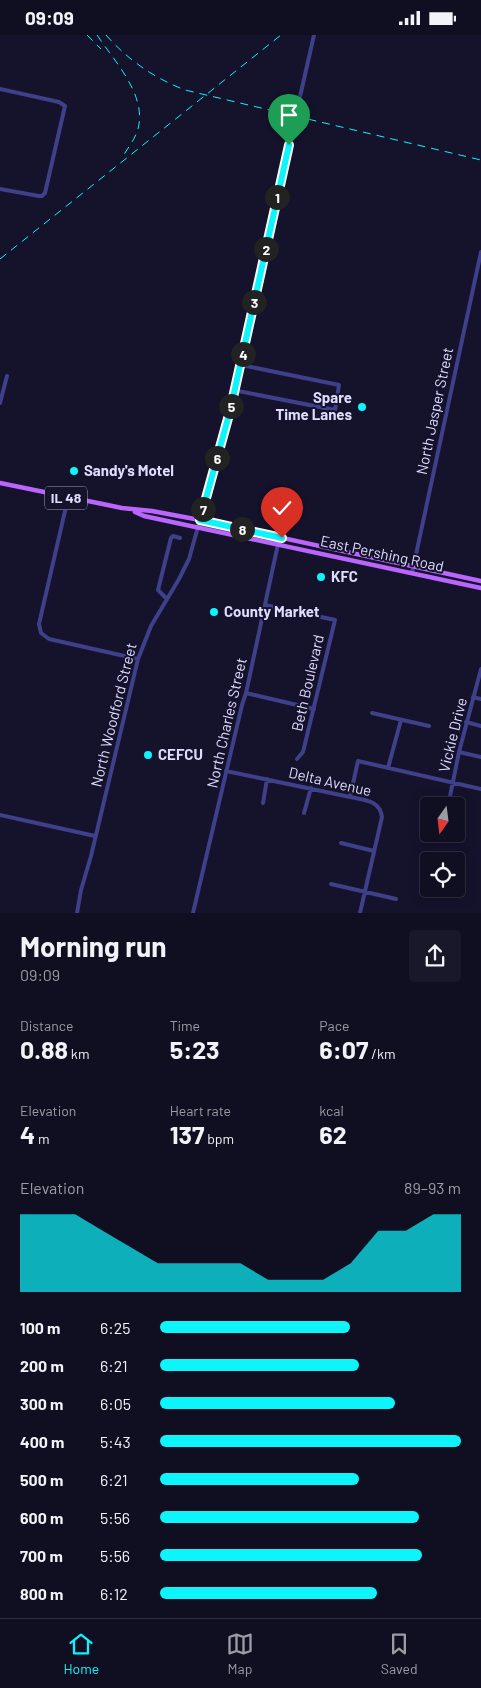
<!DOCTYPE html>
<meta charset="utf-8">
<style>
body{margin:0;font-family:Barlow,sans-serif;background:#19172a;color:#f1f3f6;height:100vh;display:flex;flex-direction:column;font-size:19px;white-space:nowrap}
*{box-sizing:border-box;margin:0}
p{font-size:16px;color:#9c9ca5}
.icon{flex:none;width:28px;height:28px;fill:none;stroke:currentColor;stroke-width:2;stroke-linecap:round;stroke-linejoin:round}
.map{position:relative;height:878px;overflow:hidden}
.drawer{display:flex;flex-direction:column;background:#100e21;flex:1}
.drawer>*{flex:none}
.needle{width:32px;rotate:194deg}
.buttons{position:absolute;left:420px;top:762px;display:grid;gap:10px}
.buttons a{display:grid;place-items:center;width:45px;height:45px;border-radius:5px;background:#100e21;box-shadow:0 2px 12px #0003,0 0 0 1px #302e3f;font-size:25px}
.pin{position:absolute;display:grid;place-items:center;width:42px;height:42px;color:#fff;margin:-51px -21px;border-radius:50% 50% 50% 0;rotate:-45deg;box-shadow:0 0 5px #0007}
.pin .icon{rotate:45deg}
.km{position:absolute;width:25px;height:25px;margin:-12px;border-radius:50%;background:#222;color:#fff;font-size:14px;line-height:25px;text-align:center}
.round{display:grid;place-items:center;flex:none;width:52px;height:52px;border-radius:5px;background:#19172a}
.head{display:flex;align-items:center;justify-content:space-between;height:85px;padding:0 20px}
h1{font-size:28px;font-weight:700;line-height:38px}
.metrics{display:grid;grid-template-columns:repeat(3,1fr);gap:8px;height:85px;padding:5px 20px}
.metrics div{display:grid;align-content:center}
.metrics b{font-size:25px;font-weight:700}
.metrics small{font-size:14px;font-weight:400}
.metrics p{font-size:14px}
.chart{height:140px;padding:10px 20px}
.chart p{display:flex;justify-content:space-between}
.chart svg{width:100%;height:90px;margin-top:5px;fill:#0df5fb;opacity:.7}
ul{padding:0 20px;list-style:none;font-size:16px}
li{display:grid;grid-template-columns:80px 60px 1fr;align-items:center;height:38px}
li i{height:12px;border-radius:6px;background:#0df5fb}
.status{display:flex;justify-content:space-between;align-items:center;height:35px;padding:0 25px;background:#100e21;direction:ltr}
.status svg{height:14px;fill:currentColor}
.dock{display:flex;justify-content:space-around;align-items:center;height:70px;border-top:1px solid #302e3f;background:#100e21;font-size:14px;color:#9c9ca5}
.dock a{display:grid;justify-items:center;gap:2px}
.dock .active{color:#0df5fb}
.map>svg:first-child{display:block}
</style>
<div class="status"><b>09:09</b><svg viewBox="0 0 49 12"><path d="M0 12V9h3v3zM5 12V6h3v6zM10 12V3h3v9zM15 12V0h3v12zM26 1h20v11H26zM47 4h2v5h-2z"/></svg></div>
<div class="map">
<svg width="481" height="878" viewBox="0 0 481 878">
<rect width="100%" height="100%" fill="#15122c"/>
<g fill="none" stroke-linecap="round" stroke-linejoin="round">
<path stroke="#3e408a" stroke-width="4" d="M0 54 59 67 65 71 45 158 42 161H39L0 154
M233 355 335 375 339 350 241 330
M0 368 7 341
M68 463 39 589 41 598 49 604 138 624
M412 538 481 217
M167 564 158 555 171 503 173 501 180 503
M265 570 335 585 303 717 297 724
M246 658 314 674
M473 662 481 664
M372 678 429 691
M466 687 481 691
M459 717 481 722
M388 733 401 685
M226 736 350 762C364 765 380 765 382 782L360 878
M350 762 358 726 481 754
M263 768 267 744
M448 771 459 717 481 634
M304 778 311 753
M0 780 95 801
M427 782H429
M456 789H460
M341 808 374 816
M331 849 396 864
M77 878 81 855 91 821 138 624 151 591 179 544 189 524 222 406 314 0
M193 878 242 670 246 658 278 509 282 503"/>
<path stroke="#ba66fd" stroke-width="4.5" d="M0 448 122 473 152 476 200 485 481 546
M135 477 144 481 481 553"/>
<path stroke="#0df5fb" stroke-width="1" stroke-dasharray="8 6" stroke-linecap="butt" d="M87 0 101 14
M97 0C115 27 147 60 138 94 135 104 128 113 123 121
M106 0C128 25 154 43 185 55L481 125
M0 224 281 0"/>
</g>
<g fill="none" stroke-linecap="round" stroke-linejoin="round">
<g stroke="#fff" stroke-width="10">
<path id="route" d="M282 503 200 485 230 376 289 110"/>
</g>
<use href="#route" stroke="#0df5fb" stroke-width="6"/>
</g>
<g fill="#0df5fb" stroke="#15122c" stroke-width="2">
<circle cx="362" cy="372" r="5"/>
<circle cx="74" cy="436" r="5"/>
<circle cx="321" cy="542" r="5"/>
<circle cx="214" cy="577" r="5"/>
<circle cx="148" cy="720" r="5"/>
</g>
<g text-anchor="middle" stroke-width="4" stroke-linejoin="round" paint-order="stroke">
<rect fill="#15122c" stroke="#a2a0bf" stroke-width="1" x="45" y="451.5" width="42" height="23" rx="4"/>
<g font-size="14" font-weight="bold" fill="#dfddfe">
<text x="66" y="468">IL 48</text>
</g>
<g font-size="15" font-weight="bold" fill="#dfddfe" stroke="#15122c" text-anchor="start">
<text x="352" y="368" text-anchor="end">Spare<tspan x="352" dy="17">Time Lanes</tspan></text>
<text x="84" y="441">Sandy's Motel</text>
<text x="331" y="547">KFC</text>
<text x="224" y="582">County Market</text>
<text x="158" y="725">CEFCU</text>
</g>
<g font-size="15" fill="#dfddfe" stroke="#15122c">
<text transform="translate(435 376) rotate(-78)" y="5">North Jasper Street</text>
<text transform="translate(382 519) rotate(12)" y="5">East Pershing Road</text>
<text transform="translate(308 648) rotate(-77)" y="5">Beth Boulevard</text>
<text transform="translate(114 680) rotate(-76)" y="5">North Woodford Street</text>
<text transform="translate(227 688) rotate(-77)" y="5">North Charles Street</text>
<text transform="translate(453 700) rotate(-76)" y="5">Vickie Drive</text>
<text transform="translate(330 747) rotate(13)" y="5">Delta Avenue</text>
</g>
</g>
</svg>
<div class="buttons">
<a><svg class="needle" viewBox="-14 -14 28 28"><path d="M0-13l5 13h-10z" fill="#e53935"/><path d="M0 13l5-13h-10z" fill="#9c9ca5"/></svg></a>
<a><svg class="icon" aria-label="locate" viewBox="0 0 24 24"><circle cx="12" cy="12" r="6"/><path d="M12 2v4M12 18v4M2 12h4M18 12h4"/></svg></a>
</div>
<div class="pin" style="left:289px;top:110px;background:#1e9e55"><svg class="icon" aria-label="arrive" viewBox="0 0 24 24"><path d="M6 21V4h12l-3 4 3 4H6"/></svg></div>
<div class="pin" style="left:282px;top:503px;background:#d93025"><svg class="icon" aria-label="check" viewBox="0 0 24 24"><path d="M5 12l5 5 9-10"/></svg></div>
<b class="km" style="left:277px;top:162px">1</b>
<b class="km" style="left:266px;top:214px">2</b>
<b class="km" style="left:254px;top:267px">3</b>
<b class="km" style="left:243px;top:319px">4</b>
<b class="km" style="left:231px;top:371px">5</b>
<b class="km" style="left:217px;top:423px">6</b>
<b class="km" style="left:203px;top:474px">7</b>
<b class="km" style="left:242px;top:494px">8</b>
</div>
<section class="drawer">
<div class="head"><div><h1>Morning run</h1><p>09:09</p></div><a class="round"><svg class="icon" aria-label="share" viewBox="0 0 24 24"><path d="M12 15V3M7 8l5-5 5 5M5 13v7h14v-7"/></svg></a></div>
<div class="metrics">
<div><p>Distance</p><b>0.88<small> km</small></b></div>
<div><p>Time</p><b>5:23</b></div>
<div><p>Pace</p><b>6:07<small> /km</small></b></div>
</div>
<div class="metrics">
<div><p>Elevation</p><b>4<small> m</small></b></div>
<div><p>Heart rate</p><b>137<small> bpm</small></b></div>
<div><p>kcal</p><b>62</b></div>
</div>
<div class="chart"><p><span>Elevation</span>89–93 m</p>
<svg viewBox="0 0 160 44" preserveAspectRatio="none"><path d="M0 44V6L10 6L20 6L30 14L40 22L50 30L60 30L70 30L80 30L90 38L100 38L110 38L120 30L130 14L140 14L150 6L160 6V44z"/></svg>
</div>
<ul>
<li><b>100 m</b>6:25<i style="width:63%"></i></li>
<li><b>200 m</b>6:21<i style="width:66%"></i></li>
<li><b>300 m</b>6:05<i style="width:78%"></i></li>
<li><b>400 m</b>5:43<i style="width:100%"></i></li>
<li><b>500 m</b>6:21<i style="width:66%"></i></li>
<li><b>600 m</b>5:56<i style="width:86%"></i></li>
<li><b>700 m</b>5:56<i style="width:87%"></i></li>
<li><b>800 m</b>6:12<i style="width:72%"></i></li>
</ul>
</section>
<nav class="dock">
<a class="active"><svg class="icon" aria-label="home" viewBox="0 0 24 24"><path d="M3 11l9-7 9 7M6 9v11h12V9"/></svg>Home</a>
<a><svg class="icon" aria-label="map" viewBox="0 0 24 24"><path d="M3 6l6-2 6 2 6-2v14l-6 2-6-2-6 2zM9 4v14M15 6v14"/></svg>Map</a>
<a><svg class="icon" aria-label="saved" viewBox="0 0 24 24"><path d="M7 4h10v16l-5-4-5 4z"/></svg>Saved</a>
</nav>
